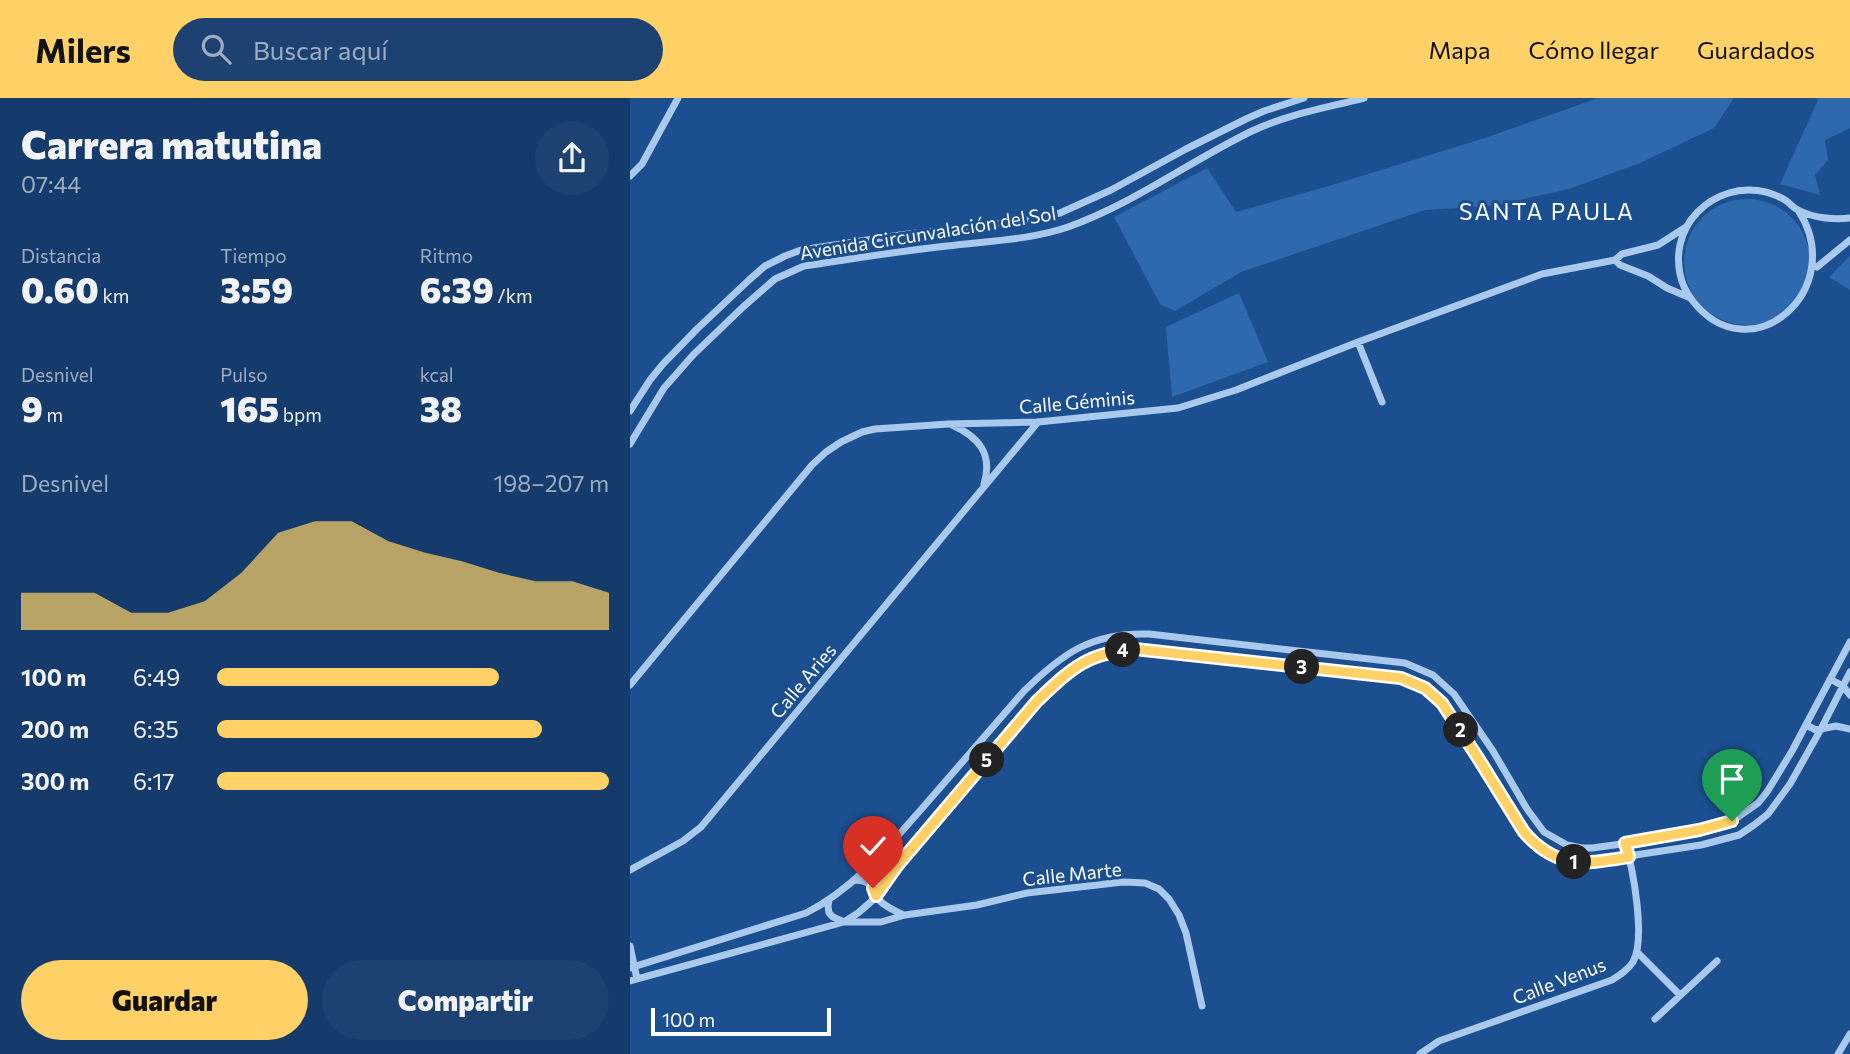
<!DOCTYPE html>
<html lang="es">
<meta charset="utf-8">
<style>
body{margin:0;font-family:Commissioner,sans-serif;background:#1d4271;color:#f1f3f6;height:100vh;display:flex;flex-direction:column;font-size:26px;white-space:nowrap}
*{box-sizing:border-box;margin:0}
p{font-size:23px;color:#9dadc1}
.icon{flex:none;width:38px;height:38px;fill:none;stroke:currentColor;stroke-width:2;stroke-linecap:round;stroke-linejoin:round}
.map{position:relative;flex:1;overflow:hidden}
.details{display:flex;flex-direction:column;background:#143b6b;width:630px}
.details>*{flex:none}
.scale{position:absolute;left:21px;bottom:18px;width:180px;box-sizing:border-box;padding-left:7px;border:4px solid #fff;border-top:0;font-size:19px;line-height:24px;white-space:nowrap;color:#fff;-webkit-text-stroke:5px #1b4f8f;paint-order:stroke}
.pin{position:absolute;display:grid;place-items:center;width:60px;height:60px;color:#fff;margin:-72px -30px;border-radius:50% 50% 50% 0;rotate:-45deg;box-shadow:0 0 7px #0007}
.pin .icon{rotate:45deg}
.km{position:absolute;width:35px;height:35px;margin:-18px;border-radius:50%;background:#222;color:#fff;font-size:19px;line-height:35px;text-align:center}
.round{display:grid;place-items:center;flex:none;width:74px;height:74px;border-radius:37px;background:#1d4271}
.summary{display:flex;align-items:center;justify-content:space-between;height:119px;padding:0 21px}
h1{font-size:38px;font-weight:800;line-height:52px}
.stats{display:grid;grid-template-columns:repeat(3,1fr);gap:10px;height:119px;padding:7px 21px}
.stats div{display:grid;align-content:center}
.stats b{font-size:35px;font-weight:800}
.stats small{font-size:19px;font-weight:400}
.stats p{font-size:19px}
.chart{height:196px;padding:14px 21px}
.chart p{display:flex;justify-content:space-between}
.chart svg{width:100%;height:126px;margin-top:7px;fill:#ffd166;opacity:.7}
.button{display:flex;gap:14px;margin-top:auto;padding:14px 21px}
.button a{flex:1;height:80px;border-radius:42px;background:#ffd166;color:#111;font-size:28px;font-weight:800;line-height:80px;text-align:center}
.button a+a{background:#1d4271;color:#f1f3f6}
ul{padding:0 21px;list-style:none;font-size:23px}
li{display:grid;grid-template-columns:112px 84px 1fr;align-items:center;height:52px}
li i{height:18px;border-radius:9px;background:#ffd166}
header{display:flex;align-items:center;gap:42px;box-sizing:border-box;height:98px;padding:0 35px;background:#ffd166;color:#111}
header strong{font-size:33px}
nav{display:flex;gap:38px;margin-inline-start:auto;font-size:24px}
.search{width:490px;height:63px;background:#1d4271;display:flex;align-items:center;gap:18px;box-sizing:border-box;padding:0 24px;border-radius:38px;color:#9dadc1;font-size:26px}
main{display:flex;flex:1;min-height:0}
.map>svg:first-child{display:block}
</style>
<header>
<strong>Milers</strong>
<div class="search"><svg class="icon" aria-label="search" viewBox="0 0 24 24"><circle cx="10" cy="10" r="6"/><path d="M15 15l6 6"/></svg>Buscar aquí</div>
<nav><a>Mapa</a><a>Cómo llegar</a><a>Guardados</a></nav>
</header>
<main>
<section class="details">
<div class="summary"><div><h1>Carrera matutina</h1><p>07:44</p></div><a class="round"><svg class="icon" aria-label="share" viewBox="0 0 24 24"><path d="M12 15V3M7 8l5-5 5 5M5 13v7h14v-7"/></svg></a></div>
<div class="stats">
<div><p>Distancia</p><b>0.60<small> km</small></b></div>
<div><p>Tiempo</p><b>3:59</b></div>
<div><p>Ritmo</p><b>6:39<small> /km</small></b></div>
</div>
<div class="stats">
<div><p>Desnivel</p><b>9<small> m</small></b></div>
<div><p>Pulso</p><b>165<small> bpm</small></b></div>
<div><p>kcal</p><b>38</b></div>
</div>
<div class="chart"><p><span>Desnivel</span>198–207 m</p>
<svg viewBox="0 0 160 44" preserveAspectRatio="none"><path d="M0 44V31L10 31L20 31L30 38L40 38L50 34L60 24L70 10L80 6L90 6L100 13L110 17L120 20L130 24L140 27L150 27L160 31V44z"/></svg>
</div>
<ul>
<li><b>100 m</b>6:49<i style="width:72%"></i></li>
<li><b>200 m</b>6:35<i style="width:83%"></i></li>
<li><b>300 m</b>6:17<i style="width:100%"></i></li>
</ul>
<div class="button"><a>Guardar</a><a>Compartir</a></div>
</section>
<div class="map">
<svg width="1220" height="956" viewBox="0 0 1220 956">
<rect width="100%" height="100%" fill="#1b4f8f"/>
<path fill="#2e69ad" d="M968 0H1104L1084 30 1010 65 939 91 862 108 795 112 611 174 545 213 530 206 484 119 577 70 606 114 699 88 855 40Z
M1186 0H1220V30L1195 42 1198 62 1185 77 1190 97 1150 86 1188 2Z
M1054 164a63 63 0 1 1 126 0a63 63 0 1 1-126 0Z
M1220 158V192L1199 179Z
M609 195 638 264 542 299 536 229Z"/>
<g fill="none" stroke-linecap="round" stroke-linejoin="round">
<path stroke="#a9c9ee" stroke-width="7" d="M0 78 12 66 48 0
M1168 112C1220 191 1120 278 1062 202 1050 187 1046 166 1050 147 1055 122 1075 102 1099 95 1117 89 1138 92 1155 102 1160 105 1163 110 1168 112 1183 120 1204 122 1220 120
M985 162 990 167 1018 178 1037 190 1058 199
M1187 169 1220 142
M728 244 752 304
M0 313 20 282 33 266 67 231 119 182 135 168 155 158 171 152 270 137 396 122 430 115 481 92 556 51 616 21 634 13 674 0
M322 327C349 339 363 356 354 386
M0 346 34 290 63 257 113 209 145 181 174 168C222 161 269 153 317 148 357 143 400 142 438 129 503 106 560 63 622 33 658 16 696 10 734 0
M1200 581 1213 588 1220 597
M0 587 182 367 196 354 211 344 232 334 245 331 318 326 408 324 548 310 606 292 728 244 912 176 985 162 992 156 1028 147 1056 129
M1176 627 1186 632 1206 628 1220 631
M0 772 53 743 71 729 408 324
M225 782C241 783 239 787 246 798 251 807 265 813 274 817
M199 802 198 808 199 815 203 819 214 824H251L275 817 347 807 397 795 493 784 515 785 529 791 539 801 549 817 556 835 572 908
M0 848 7 881
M1007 854 1050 897
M0 870 176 815C225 790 259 748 295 707 328 669 361 631 394 593 433 555 462 534 519 536L775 565 803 577 824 596 863 653 897 711 914 734 937 747 952 750H962L999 745 1089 728 1102 723 1128 705 1137 694 1162 653 1220 544
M0 883 214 824 228 815 243 802 279 754 407 603 429 583 443 570 470 557 489 552 518 551 771 580 795 590 812 605 848 660 883 718 903 744 931 761 953 765 1071 747 1109 737 1124 727 1138 716 1160 686 1191 631 1220 574
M1025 921 1087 863
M790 956 809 943 982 882C990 877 998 872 1003 864 1016 841 1003 770 995 745
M1208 956 1220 936"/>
</g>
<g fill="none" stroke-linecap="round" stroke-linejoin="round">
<g stroke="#fff" stroke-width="14">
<path id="route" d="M243 790 246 798 267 768 407 603C441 571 456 555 505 551L771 580 795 590 812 605 848 660 894 734C927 772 955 766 999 759L995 745 1069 732 1102 723"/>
</g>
<use href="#route" stroke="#ffd166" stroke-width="9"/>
</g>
<g text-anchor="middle" stroke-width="6" stroke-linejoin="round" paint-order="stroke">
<g font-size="19" fill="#fff" stroke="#1b4f8f">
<text transform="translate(298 135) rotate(-9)" y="7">Avenida Circunvalación del Sol</text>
<text transform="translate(447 304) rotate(-5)" y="7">Calle Géminis</text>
<text transform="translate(173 583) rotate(-50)" y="7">Calle Aries</text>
<text transform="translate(442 776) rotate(-6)" y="7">Calle Marte</text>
<text transform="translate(929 883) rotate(-21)" y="7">Calle Venus</text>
</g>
<g font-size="23" letter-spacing="2" fill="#fff" stroke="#1b4f8f">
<text x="917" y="122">SANTA PAULA</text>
</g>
</g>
</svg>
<div class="scale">100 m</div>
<div class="pin" style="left:1102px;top:723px;background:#1e9e55"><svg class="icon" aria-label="arrive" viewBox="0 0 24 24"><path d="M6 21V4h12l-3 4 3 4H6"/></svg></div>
<div class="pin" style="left:243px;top:790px;background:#d93025"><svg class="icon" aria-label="check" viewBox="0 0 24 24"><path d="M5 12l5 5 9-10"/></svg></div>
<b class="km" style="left:944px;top:764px">1</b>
<b class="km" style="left:831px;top:632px">2</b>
<b class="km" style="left:672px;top:569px">3</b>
<b class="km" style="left:493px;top:552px">4</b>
<b class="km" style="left:357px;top:662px">5</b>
</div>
</main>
